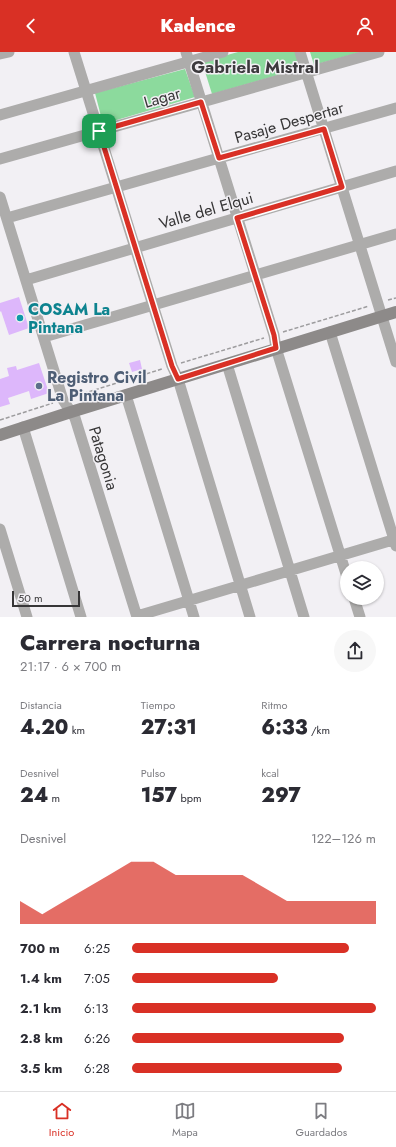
<!DOCTYPE html>
<html lang="es">
<meta charset="utf-8">
<style>
body{margin:0;font-family:Jost,sans-serif;background:#f7f7f7;color:#2b2b33;height:100vh;display:flex;flex-direction:column;font-size:15px;white-space:nowrap}
*{box-sizing:border-box;margin:0}
p{font-size:13px;color:#7c7c81}
.icon{flex:none;width:22px;height:22px;fill:none;stroke:currentColor;stroke-width:2;stroke-linecap:round;stroke-linejoin:round}
.map{position:relative;height:565px;overflow:hidden}
.side{display:flex;flex-direction:column;background:#fff;flex:1}
.side>*{flex:none}
.tools{position:absolute;left:340px;top:509px;display:grid;gap:8px}
.tools a{display:grid;place-items:center;width:44px;height:44px;border-radius:50%;background:#fff;box-shadow:0 1px 3px #0004;font-size:20px}
.scale{position:absolute;left:12px;bottom:10px;width:68px;box-sizing:border-box;padding-left:4px;border:2px solid #373637;border-top:0;font-size:11px;line-height:14px;white-space:nowrap;color:#373637;-webkit-text-stroke:3px #f2f0f4;paint-order:stroke}
.pin{position:absolute;display:grid;place-items:center;width:34px;height:34px;color:#fff;margin:-17px;border-radius:8px;box-shadow:0 2px 6px #0006}
.round{display:grid;place-items:center;flex:none;width:42px;height:42px;border-radius:21px;background:#f7f7f7}
.headline{display:flex;align-items:center;justify-content:space-between;height:68px;padding:0 20px}
h1{font-size:22px;font-weight:800;line-height:30px}
.metrics{display:grid;grid-template-columns:repeat(3,1fr);gap:6px;height:68px;padding:4px 20px}
.metrics div{display:grid;align-content:center}
.metrics b{font-size:20px;font-weight:800}
.metrics small{font-size:11px;font-weight:400}
.metrics p{font-size:11px}
.chart{height:112px;padding:8px 20px}
.chart p{display:flex;justify-content:space-between}
.chart svg{width:100%;height:72px;margin-top:4px;fill:#d93025;opacity:.7}
ul{padding:0 20px;list-style:none;font-size:13px}
li{display:grid;grid-template-columns:64px 48px 1fr;align-items:center;height:30px}
li i{height:10px;border-radius:5px;background:#d93025}
header{display:flex;justify-content:space-between;align-items:center;height:52px;padding:0 20px;background:#d93025;color:#fff;font-size:18px;font-weight:800}
.dock{display:flex;justify-content:space-around;align-items:center;height:56px;border-top:1px solid #e1e1e2;background:#fff;font-size:11px;color:#7c7c81}
.dock a{display:grid;justify-items:center;gap:2px}
.dock .on{color:#d93025}
.map>svg:first-child{display:block}
</style>
<header><svg class="icon" aria-label="back" viewBox="0 0 24 24"><path d="M15 5l-7 7 7 7"/></svg>Kadence<svg class="icon" aria-label="person" viewBox="0 0 24 24"><circle cx="12" cy="8" r="4"/><path d="M4 21q1-7 8-7t8 7"/></svg></header>
<div class="map">
<svg width="396" height="565" viewBox="0 0 396 565">
<rect width="100%" height="100%" fill="#f2f0f4"/>
<path fill="#8cda9d" d="M238 0H295L300 17 212 42 202 10Z
M310 0H361L314 13Z
M185 17 195 45 103 72 95 41Z"/>
<path fill="#ddb7fb" d="M19 245 29 276 9 283 1 259 0 260V251Z
M140 308 142 317 132 320 129 311Z
M39 311 49 341 31 347 29 339 8 346 10 352 0 355V327L9 324 7 316 16 314 17 318Z"/>
<g fill="none" stroke-linecap="round" stroke-linejoin="round">
<path stroke="#9d9c9e" stroke-width="1.5" stroke-dasharray="4 2" stroke-linecap="butt" d="M388 248 396 246
M283 280 369 254
M181 311 264 286
M72 345 162 317
M0 368 53 351"/>
<path stroke="#adacab" stroke-width="11" d="M74 0 172 314 178 327 250 565
M186 0 274 283 276 296 347 525
M300 0 396 310
M0 2 9 0
M0 63 223 0
M0 107 379 0
M0 145 63 348 75 366 137 565
M7 166 396 56
M26 228 396 119
M330 280 396 494
M44 285 396 182
M227 312 304 565
M126 343 194 565
M23 375 81 565
M0 477 27 565
M354 546 360 565
M137 564 396 487"/>
<path stroke="#8d8a89" stroke-width="12" d="M0 383 71 360 396 260"/>
</g>
<g fill="none" stroke-linecap="round" stroke-linejoin="round">
<g stroke="#fff" stroke-width="8">
<path id="route" d="M201 50 219 106 324 77 342 135 237 166 274 283 276 296 178 327 172 314 99 79Z"/>
</g>
<use href="#route" stroke="#d93025" stroke-width="5"/>
</g>
<circle fill="#0f9aa8" stroke="#f2f0f4" stroke-width="1.5" cx="20" cy="266" r="4"/>
<circle fill="#5c6f8a" stroke="#f2f0f4" stroke-width="1.5" cx="39" cy="334" r="4"/>
<g text-anchor="middle" stroke-width="3" stroke-linejoin="round" paint-order="stroke">
<g font-size="16" fill="#373637" stroke="#f2f0f4">
<text transform="translate(162 45) rotate(-16)" y="6">Lagar</text>
<text transform="translate(289 70) rotate(-16)" y="6">Pasaje Despertar</text>
<text transform="translate(206 158) rotate(-16)" y="6">Valle del Elqui</text>
<text transform="translate(104 406) rotate(73)" y="6">Patagonia</text>
</g>
<g font-size="16" font-weight="bold" fill="#0d838f" stroke="#f2f0f4" text-anchor="start">
<text x="28" y="263">COSAM La<tspan x="28" dy="18">Pintana</tspan></text>
</g>
<g font-size="16" font-weight="bold" fill="#4e5e75" stroke="#f2f0f4" text-anchor="start">
<text x="47" y="331">Registro Civil<tspan x="47" dy="18">La Pintana</tspan></text>
</g>
<g font-size="17" font-weight="bold" fill="#3c3a3d" stroke="#f2f0f4">
<text x="255" y="21">Gabriela Mistral</text>
</g>
</g>
</svg>
<div class="tools">
<a><svg class="icon" aria-label="layers" viewBox="0 0 24 24"><path d="M12 4l9 5-9 5-9-5zM3 14l9 5 9-5"/></svg></a>
</div>
<div class="scale">50 m</div>
<div class="pin" style="left:99px;top:79px;background:#1e9e55"><svg class="icon" aria-label="arrive" viewBox="0 0 24 24"><path d="M6 21V4h12l-3 4 3 4H6"/></svg></div>
</div>
<section class="side">
<div class="headline"><div><h1>Carrera nocturna</h1><p>21:17 · 6 × 700 m</p></div><a class="round"><svg class="icon" aria-label="share" viewBox="0 0 24 24"><path d="M12 15V3M7 8l5-5 5 5M5 13v7h14v-7"/></svg></a></div>
<div class="metrics">
<div><p>Distancia</p><b>4.20<small> km</small></b></div>
<div><p>Tiempo</p><b>27:31</b></div>
<div><p>Ritmo</p><b>6:33<small> /km</small></b></div>
</div>
<div class="metrics">
<div><p>Desnivel</p><b>24<small> m</small></b></div>
<div><p>Pulso</p><b>157<small> bpm</small></b></div>
<div><p>kcal</p><b>297</b></div>
</div>
<div class="chart"><p><span>Desnivel</span>122–126 m</p>
<svg viewBox="0 0 160 44" preserveAspectRatio="none"><path d="M0 44V30L10 38L20 30L30 22L40 14L50 6L60 6L70 14L80 14L90 14L100 14L110 22L120 30L130 30L140 30L150 30L160 30V44z"/></svg>
</div>
<ul>
<li><b>700 m</b>6:25<i style="width:89%"></i></li>
<li><b>1.4 km</b>7:05<i style="width:60%"></i></li>
<li><b>2.1 km</b>6:13<i style="width:100%"></i></li>
<li><b>2.8 km</b>6:26<i style="width:87%"></i></li>
<li><b>3.5 km</b>6:28<i style="width:86%"></i></li>
</ul>
</section>
<nav class="dock">
<a class="on"><svg class="icon" aria-label="home" viewBox="0 0 24 24"><path d="M3 11l9-7 9 7M6 9v11h12V9"/></svg>Inicio</a>
<a><svg class="icon" aria-label="map" viewBox="0 0 24 24"><path d="M3 6l6-2 6 2 6-2v14l-6 2-6-2-6 2zM9 4v14M15 6v14"/></svg>Mapa</a>
<a><svg class="icon" aria-label="saved" viewBox="0 0 24 24"><path d="M7 4h10v16l-5-4-5 4z"/></svg>Guardados</a>
</nav>
